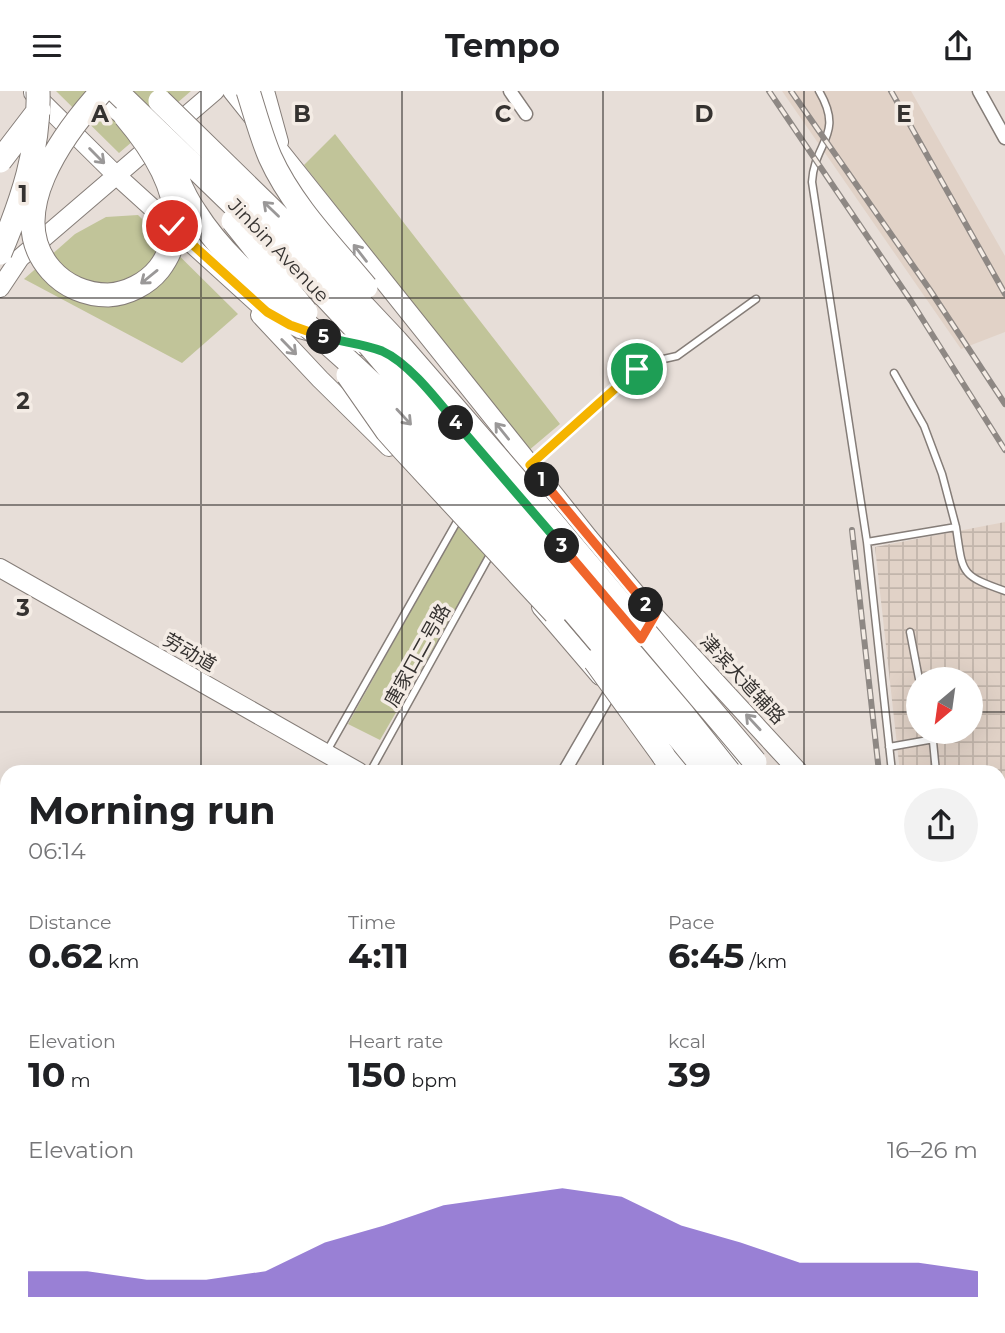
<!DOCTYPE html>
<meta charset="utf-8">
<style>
body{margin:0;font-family:Montserrat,"Noto Sans SC",sans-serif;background:#f2f2f2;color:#202124;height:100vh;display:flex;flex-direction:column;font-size:26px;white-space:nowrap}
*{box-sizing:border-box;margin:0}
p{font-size:23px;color:#757577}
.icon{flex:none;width:38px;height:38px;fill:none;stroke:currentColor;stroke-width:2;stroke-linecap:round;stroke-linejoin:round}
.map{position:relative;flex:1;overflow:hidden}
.details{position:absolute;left:0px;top:674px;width:1006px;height:569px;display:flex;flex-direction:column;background:#fff;border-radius:21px 21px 0 0;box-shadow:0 7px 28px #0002}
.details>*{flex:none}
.needle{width:46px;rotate:209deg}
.buttons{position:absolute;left:906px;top:576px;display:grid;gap:14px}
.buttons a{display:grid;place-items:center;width:77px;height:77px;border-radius:50%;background:#fff;box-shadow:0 7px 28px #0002;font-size:35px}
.pin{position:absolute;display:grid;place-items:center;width:60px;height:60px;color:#fff;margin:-30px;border:4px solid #fff;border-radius:50%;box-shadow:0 2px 7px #0007}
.km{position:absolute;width:35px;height:35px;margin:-18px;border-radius:50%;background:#222;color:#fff;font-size:19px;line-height:35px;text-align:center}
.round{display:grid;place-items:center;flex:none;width:74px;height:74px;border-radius:37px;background:#f2f2f2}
.headline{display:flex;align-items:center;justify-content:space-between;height:119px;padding:0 28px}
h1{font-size:38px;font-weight:700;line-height:52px}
.stats{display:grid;grid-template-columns:repeat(3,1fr);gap:10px;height:119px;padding:7px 28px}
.stats div{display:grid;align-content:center}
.stats b{font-size:35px;font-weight:700}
.stats small{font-size:19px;font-weight:400}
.stats p{font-size:19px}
.chart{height:196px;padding:14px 28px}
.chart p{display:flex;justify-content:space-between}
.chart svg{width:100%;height:126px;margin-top:7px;fill:#6e4bc4;opacity:.7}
header{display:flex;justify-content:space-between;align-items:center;height:91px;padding:0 28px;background:#fff;font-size:32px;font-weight:700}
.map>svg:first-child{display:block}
</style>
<header><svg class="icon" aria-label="menu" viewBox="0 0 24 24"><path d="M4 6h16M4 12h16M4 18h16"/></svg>Tempo<svg class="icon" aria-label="share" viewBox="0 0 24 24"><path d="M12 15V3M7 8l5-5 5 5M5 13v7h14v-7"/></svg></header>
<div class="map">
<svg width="1005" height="1242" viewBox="0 0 1005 1242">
<defs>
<pattern id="industrial-grid" width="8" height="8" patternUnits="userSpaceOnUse" patternTransform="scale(1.75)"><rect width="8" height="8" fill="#e1d2c7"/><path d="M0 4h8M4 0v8" fill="none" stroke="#c2b5ab"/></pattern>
<pattern id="building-cross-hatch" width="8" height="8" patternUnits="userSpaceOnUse" patternTransform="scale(1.75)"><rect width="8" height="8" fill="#e7b895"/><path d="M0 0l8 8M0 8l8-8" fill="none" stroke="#bc967a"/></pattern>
</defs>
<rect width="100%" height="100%" fill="#e7ded8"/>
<path fill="#e1d2c7" d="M782 0H911L1005 165V241L961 258Z
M565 1236H763L761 1242H580Z"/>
<path fill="url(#industrial-grid)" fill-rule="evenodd" d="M1005 431V888L999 881V681H900L875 456ZM919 588H971V640H919Z"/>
<path fill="#c1c499" d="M56 0H191L119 62Z
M335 43 560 333 528 360 304 74Z
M138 124 238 223 182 272 24 188 75 143 106 126Z
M458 435 487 464 380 649 348 633Z"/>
<path fill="url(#building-cross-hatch)" stroke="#827b75" stroke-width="2" d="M625 1236H660L674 1242H640Z"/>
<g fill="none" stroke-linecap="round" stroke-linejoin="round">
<path stroke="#c3bcb6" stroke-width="18" stroke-dasharray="18 9" stroke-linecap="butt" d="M999 909 1005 916"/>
<g stroke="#857d78" stroke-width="9">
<path id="lane" d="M819 0C845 44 814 51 812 91L867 451 892 681
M532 372 646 272 677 265 756 208
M956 436C963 482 959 484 1005 500
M867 451 956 436 942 383 924 335 894 282
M910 541 919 588
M932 640 936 681
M889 656 934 648
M327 660 459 427
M370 681 491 462"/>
</g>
<g stroke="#857d78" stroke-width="15">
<path id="street" d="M510 0 526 23
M979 0 1005 47
M564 681 615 593
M13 1242 18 1236"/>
</g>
<g stroke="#857d78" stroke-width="20">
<path id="secondary" d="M232 0 589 447 655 525 799 681
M265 0 279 51
M33 2 117 85 267 221 300 238 374 258
M0 197 20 167 215 0
M260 224 320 288 389 356
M0 477 359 681
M541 516 600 585
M712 637 747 681
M665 654 690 681
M999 997 1005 1001
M906 1236 907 1242"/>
</g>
<g stroke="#857d78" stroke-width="22">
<path id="primary" d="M0 1052 7 1055
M478 1236 495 1242
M505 1236 523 1242"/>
</g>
<g stroke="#857d78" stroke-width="25">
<path id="highway" d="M99 0 121 20
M663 664 674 681
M999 939 1005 946
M999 974 1005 983
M999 1157 1005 1164
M924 1236 925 1242"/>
</g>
<path stroke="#9b9590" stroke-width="2" stroke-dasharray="7 3.5" stroke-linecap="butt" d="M606 1236 621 1242
M578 1242 580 1236
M669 1242 672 1236"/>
<use href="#lane" stroke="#fff" stroke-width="6"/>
<use href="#street" stroke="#fff" stroke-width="12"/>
<use href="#secondary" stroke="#fff" stroke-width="18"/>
<use href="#primary" stroke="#fff" stroke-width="19"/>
<use href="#highway" stroke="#fff" stroke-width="23"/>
<g stroke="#8e8884" stroke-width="6">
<path id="rail" d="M769 0 911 210 1005 359
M791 0 930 199 1005 313
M891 0 1005 203
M852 439 879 681
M946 1236V1242"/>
</g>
<use href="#rail" stroke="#f4ece5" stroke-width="3.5" stroke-dasharray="10" stroke-linecap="butt"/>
<g stroke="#857d78" stroke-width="25" stroke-linecap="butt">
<path id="highway-bridge" d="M102 0C64 42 2 124 51 179 65 195 86 204 108 204 127 203 147 193 159 178 198 127 160 66 125 25
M116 0 296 174 354 236 682 622 729 681
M248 0C255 22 261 45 270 66 292 115 333 156 366 196
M160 10 284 131 396 250 514 386 755 671
M164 48C171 73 180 99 195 121 227 172 278 209 323 248 352 273 381 300 407 329 509 444 610 561 707 681
M0 70 39 19
M233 130 306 221
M0 162C22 110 40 57 38 0
M348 284 387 340 404 359 555 522
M595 570 663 664"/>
</g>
<use href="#highway-bridge" stroke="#fff" stroke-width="23"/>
</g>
<defs><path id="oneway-shaft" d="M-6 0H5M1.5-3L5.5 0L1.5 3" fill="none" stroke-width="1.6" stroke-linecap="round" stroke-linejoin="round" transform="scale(1.75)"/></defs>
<g stroke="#9a9898">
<use href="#oneway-shaft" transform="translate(97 65) rotate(45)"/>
<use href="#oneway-shaft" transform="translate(271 118) rotate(-136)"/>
<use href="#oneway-shaft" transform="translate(360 162) rotate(-128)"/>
<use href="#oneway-shaft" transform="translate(149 186) rotate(141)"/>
<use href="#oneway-shaft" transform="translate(289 256) rotate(46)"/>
<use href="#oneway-shaft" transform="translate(404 326) rotate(47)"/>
<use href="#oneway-shaft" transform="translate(502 340) rotate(-129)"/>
<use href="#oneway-shaft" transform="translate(753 631) rotate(-133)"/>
</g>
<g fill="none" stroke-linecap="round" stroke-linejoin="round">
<g stroke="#fff" stroke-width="14">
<path id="split-1" d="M542 389 530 374 637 278"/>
</g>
<g stroke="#fff" stroke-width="14">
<path id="split-2" d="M542 389 646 514"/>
</g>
<g stroke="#fff" stroke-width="14">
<path id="split-3" d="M562 455 641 548 655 524 646 514"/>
</g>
<g stroke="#fff" stroke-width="14">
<path id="split-4" d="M456 332 562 455"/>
</g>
<g stroke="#fff" stroke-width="14">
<path id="split-5" d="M324 246C343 251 364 253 382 260 409 272 437 309 456 332"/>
</g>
<g stroke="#fff" stroke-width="14">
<path id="split-6" d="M172 135 267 221 290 234 324 246"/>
</g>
<use href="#split-1" stroke="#f5b400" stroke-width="9"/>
<use href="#split-2" stroke="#f0652b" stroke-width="9"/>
<use href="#split-3" stroke="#f0652b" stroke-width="9"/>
<use href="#split-4" stroke="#22a559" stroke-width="9"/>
<use href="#split-5" stroke="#22a559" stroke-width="9"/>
<use href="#split-6" stroke="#f5b400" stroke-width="9"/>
</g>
<path fill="none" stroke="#353230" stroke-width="2" stroke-opacity="0.55" d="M201 0V681M402 0V681M603 0V681M804 0V681M0 207H1005M0 414H1005M0 621H919M971 621H1005M0 828H7M999 828H1005M0 1035H7M999 1035H1005M201 1236V1242M402 1236V1242M603 1236V1242M804 1236V1242"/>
<g text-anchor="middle" stroke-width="7" stroke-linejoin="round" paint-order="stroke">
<g font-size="19" fill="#353230" stroke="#f4ece5">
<text transform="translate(279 159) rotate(46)" y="7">Jinbin Avenue</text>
<text transform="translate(190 561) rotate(30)" y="7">劳动道</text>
<text transform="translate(417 564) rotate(-61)" y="7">唐家口二号路</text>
<text transform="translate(743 588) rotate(47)" y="7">津滨大道辅路</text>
</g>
</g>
<g font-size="23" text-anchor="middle" font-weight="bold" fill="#353230" stroke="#f4ece5" stroke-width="7" stroke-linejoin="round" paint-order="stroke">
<text x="100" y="31">A</text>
<text x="302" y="31">B</text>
<text x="503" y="31">C</text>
<text x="704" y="31">D</text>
<text x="904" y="31">E</text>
<text x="23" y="111">1</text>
<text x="23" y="318">2</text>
<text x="23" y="525">3</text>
</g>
</svg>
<div class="buttons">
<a><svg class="needle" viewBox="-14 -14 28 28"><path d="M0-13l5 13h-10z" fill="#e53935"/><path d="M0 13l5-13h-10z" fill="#757577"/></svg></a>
</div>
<div class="pin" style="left:637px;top:278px;background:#1e9e55"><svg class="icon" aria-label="arrive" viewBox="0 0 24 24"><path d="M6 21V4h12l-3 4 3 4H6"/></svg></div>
<div class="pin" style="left:172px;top:135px;background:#d93025"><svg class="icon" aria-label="check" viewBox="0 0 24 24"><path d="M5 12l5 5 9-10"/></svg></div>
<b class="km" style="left:542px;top:389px">1</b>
<b class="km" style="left:646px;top:514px">2</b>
<b class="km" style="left:562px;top:455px">3</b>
<b class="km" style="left:456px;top:332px">4</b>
<b class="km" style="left:324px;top:246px">5</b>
<section class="details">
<div class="headline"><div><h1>Morning run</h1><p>06:14</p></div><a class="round"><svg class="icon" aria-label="share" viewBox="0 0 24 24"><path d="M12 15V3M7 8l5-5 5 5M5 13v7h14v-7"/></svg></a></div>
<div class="stats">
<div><p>Distance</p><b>0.62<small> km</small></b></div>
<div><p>Time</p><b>4:11</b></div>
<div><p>Pace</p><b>6:45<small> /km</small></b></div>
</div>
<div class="stats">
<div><p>Elevation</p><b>10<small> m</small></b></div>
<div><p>Heart rate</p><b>150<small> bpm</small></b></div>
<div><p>kcal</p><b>39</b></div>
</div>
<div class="chart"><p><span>Elevation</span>16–26 m</p>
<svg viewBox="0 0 160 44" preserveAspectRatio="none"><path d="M0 44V35L10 35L20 38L30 38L40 35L50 25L60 19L70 12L80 9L90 6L100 9L110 19L120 25L130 32L140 32L150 32L160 35V44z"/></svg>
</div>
</section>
</div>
